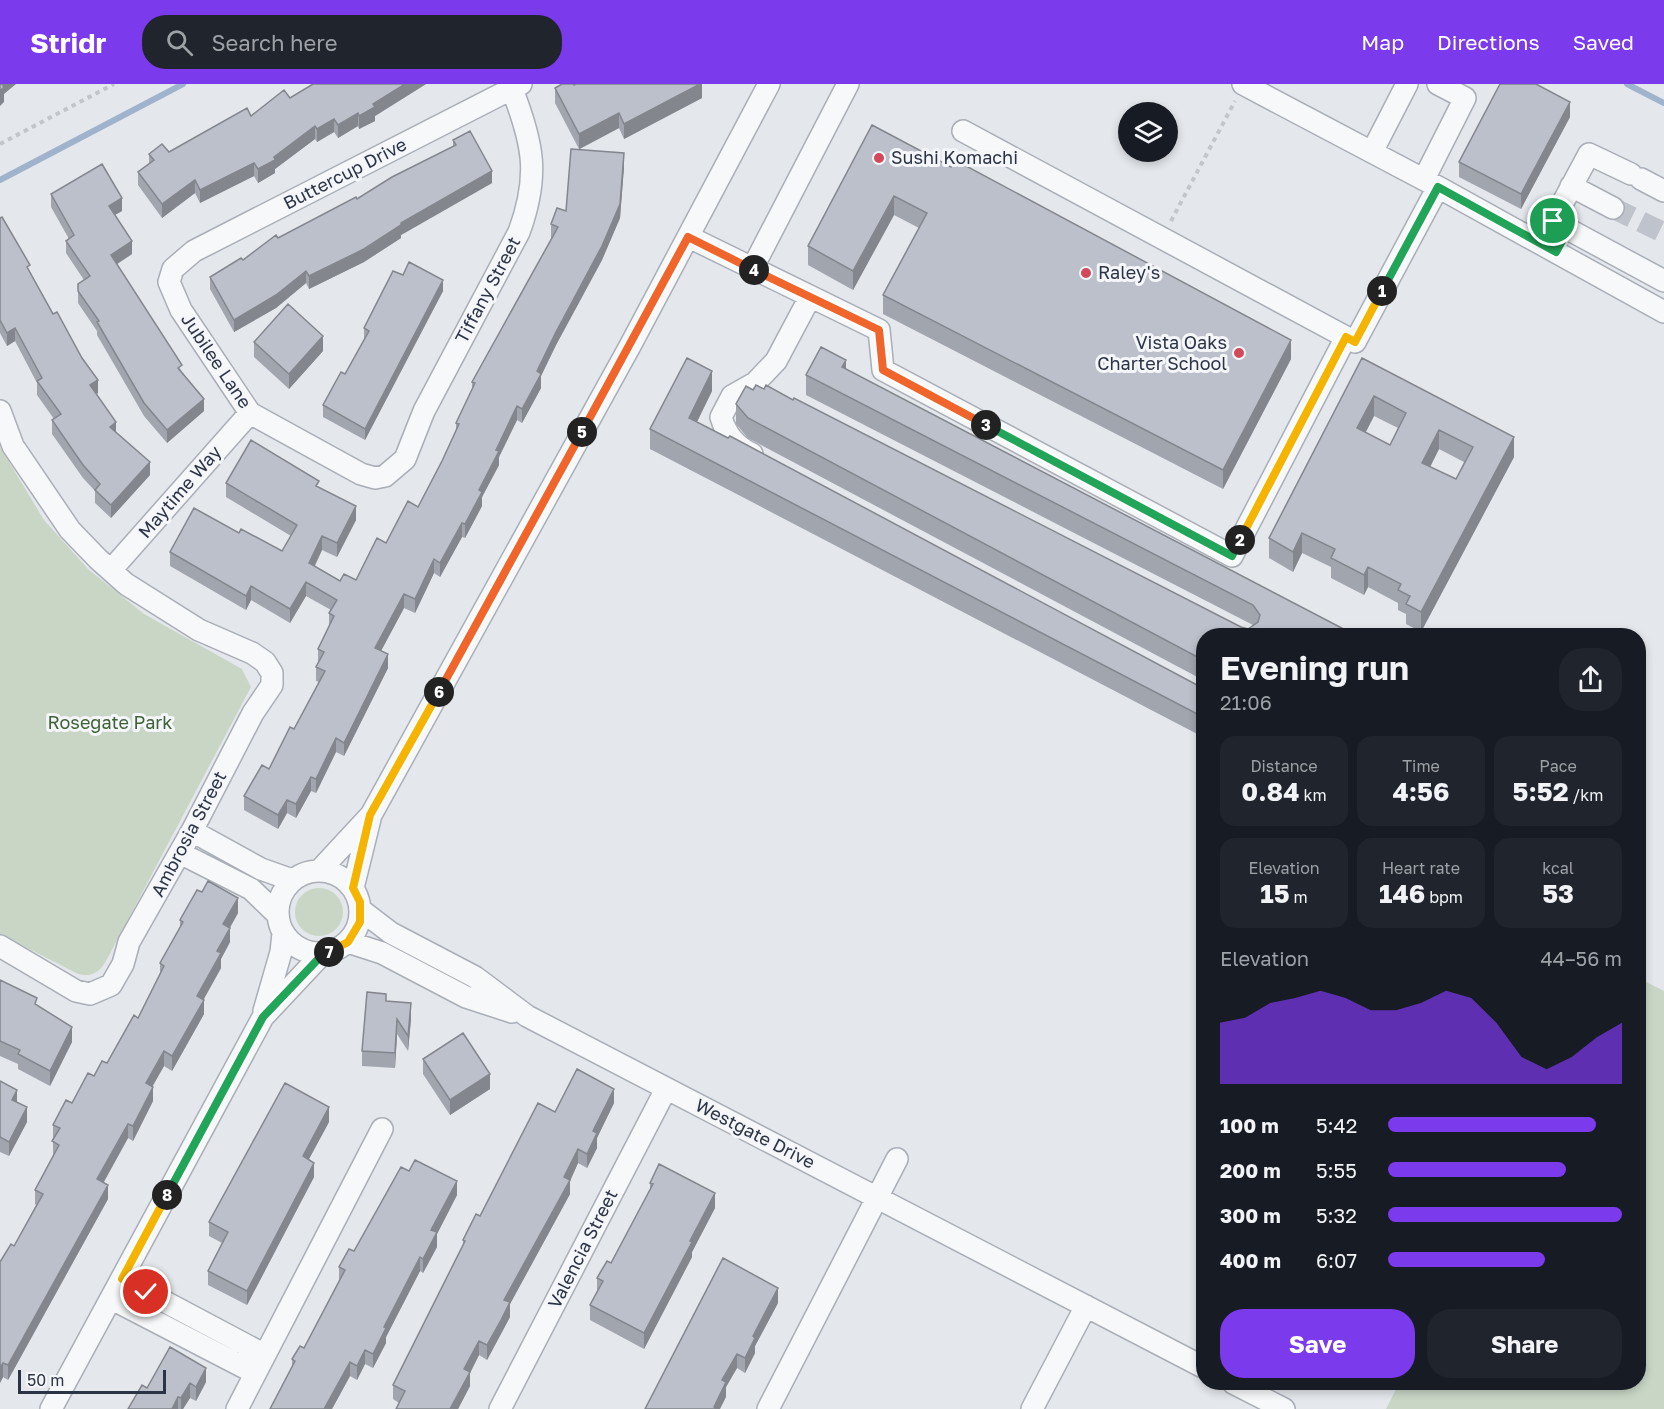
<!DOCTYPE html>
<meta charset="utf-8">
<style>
body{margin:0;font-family:"Golos Text",sans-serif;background:#20242c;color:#f1f3f6;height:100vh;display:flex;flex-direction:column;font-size:22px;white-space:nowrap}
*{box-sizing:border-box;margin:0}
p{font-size:20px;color:#9ea1a6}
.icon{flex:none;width:33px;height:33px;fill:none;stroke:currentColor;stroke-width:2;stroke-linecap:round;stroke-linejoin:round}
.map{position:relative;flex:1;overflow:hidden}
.panel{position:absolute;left:1196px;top:544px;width:450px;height:762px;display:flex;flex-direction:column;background:#171b24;border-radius:24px;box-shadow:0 3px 9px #0003}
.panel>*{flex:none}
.tools{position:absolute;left:1118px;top:18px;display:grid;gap:12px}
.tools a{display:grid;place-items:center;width:60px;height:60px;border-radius:50%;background:#171b24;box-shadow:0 3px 9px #0003;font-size:30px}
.scale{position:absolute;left:18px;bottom:15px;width:148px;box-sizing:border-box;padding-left:6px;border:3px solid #2b3445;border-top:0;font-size:16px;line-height:21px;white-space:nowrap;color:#2b3445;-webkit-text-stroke:4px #f4f6f9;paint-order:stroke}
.pin{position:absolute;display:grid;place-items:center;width:51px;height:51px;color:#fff;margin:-26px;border:3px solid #fff;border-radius:50%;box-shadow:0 2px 6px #0007}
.km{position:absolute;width:30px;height:30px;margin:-15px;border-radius:50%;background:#222;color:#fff;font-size:16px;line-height:30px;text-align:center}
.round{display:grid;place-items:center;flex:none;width:63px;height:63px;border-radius:24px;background:#20242c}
.headline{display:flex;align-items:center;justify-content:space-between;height:102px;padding:0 24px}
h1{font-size:33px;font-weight:700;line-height:45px}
.figures{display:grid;grid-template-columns:repeat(3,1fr);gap:9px;height:102px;padding:6px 24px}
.figures div{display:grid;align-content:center;border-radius:15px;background:#20242c;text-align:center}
.figures b{font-size:26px;font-weight:700}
.figures small{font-size:16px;font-weight:400}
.figures p{font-size:16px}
.chart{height:168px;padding:12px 24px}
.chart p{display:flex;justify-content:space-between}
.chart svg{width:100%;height:108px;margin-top:6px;fill:#7c3aed;opacity:.7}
.button{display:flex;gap:12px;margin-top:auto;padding:12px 24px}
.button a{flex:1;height:69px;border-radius:24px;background:#7c3aed;color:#fff;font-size:24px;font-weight:700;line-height:69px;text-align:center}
.button a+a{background:#20242c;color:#f1f3f6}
ul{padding:0 24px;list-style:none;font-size:20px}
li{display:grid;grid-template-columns:96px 72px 1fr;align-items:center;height:45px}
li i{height:15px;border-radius:8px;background:#7c3aed}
header{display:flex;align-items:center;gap:36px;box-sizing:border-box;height:84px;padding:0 30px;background:#7c3aed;color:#fff}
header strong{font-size:28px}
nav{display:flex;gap:33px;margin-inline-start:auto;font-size:21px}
.search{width:420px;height:54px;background:#20242c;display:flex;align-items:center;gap:15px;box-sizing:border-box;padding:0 21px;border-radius:24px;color:#9ea1a6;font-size:22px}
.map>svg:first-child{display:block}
</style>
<header>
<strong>Stridr</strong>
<div class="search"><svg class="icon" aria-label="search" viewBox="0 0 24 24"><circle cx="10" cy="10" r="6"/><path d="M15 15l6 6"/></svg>Search here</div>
<nav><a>Map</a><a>Directions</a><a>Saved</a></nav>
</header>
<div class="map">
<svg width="1664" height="1325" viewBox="0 0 1664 1325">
<rect width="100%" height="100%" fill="#e4e7ec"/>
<path fill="#c9d6c5" d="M0 363 44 436 88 485 144 530 242 585 251 603 106 877C99 889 92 893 78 890L0 850Z
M295 828a24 24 0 1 1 48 0a24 24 0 1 1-48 0Z
M1638 894 1664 907V1325H1386L1399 1299H1638Z"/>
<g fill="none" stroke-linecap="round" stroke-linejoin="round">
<path stroke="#9fb4cc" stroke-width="6" d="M1627 0 1664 19
M0 96 183 0"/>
<path stroke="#bfc3cb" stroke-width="21" stroke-dasharray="21 10" stroke-linecap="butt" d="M1613 124 1664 149"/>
<g stroke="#a9aeb7" stroke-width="24">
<path id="minor" d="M512 5C533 59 540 91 519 148L424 327 405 375 385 392 375 394 361 390 250 329 181 226 169 198 173 185 194 167 521 0
M963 47 1355 258 1438 103 1243 0
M1372 68 1407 0
M1631 90 1589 70 1553 137 1664 197
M1424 95 1465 14 1438 0
M1641 95 1664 107
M1571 102 1613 124
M1438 103 1664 228
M689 153 879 246 883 286 1232 472 1346 253
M752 185 848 0
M0 327 13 362 70 446 98 475 126 500 199 546 252 569 265 578 272 589V601L253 629 192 747 129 858 123 880 111 901 90 910 76 907 0 862
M752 370C736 362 726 351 721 333L732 312 755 299 776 277 810 213
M111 486 250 329
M192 747 261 785 292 796
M180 769 251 805 277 830
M320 786 371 731 630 262 769 0
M278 828a41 41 0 1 1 82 0a41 41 0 1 1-82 0Z
M353 804 370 735
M361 826 391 849 475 893 527 932 1203 1283
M348 858 382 869 466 913 512 928
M264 927 281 868 283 849
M122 1195 265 1271
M112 1215 255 1289
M1233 1299 1284 1325
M51 1325 263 933 323 869
M237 1325 382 1045
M500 1325 666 1005
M768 1325 897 1075
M1032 1325 1086 1222"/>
</g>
<path stroke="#c2c5cb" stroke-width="4" stroke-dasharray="4.5 4.5" stroke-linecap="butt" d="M0 60 114 0
M1171 137 1235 17"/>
<use href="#minor" stroke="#f7f8fa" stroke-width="21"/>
</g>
<path fill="#a1a5ae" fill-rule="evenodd" d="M313 0H426L375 32V37L359 45 358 42 338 54 334 48 317 58 315 55 275 85V89L258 99 254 92 200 119 195 109 162 134 138 101V88L149 80V70L169 68 290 14Z
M702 0V14L624 55 619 44 580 65 624 83 620 134 602 176 556 261 541 292V304L522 339 517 336 499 373V381L482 413V422L465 454 462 453 440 493 434 489 415 529 404 524 381 567 388 584 344 672 336 668 316 709 311 707 296 734 287 729 278 745 244 726V712L269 685 294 645 319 598 316 597V583L318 579V565L329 543V529L331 526 306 512 290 539 251 516 246 526 170 482V468L239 449 282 467 291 452 226 413V399L319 403 356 436 337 473 322 466 315 482 340 497 356 496 386 459 418 423 442 377 456 346V339L472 306V298L552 154H551V140L566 127 579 65 555 19V4L574 1Z
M1570 33 1521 125 1459 93V78Z
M872 41 1291 275 1223 405 883 230V211L919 144 894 131 853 206 808 181V162Z
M453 56 492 99 401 151V154L364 178 309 205 306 199 276 224 234 248 210 205V193L243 176 278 154 357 115 453 62Z
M51 110 122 127 115 131 132 170 117 180 182 288 204 327 167 359 144 332 97 251V247L78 219V207L84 196 66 169V157L69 155 51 123Z
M0 134 98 309 96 310 116 348 150 391 111 434 95 419V407L83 394 52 350V336L54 335 37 311V299L15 257 7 262 0 249Z
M403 191 443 207 365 356 323 333V321L345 290 364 255V244Z
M254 258 323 267 289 305 254 273Z
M1362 274 1514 373 1421 548 1406 540V530L1398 526V519L1368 503 1364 511 1331 494V483L1302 469 1293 488 1269 474V454ZM1374 332 1398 344 1390 361 1366 348ZM1439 365 1464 378 1456 395 1430 383Z
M846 285 1357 552H1203V596L748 354 736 340V320L1241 543 1248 545 1253 541 806 311V291Z
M712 307 697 338 1197 601 1203 603V653L650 365V345Z
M238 829 230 844V858L221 875V884L204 915V930L172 987 164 982 152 1002 153 1017 133 1057 128 1054 104 1098 108 1115 8 1296 3 1293 0 1299 14 1162 36 1121 35 1120V1106L53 1072V1041L72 1019 94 992 107 979 138 934 160 890V879L180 843V836Z
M0 896 37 922 72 958 50 1002 18 985V980L0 972Z
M386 917 411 935 408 967 397 950 395 984 362 982V967Z
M423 975 490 1005 450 1031 423 990Z
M0 997 17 1018 27 1038 9 1072 0 1068Z
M614 1019 597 1054V1064L587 1084 578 1079 570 1097V1110L510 1220V1233L487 1276 479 1271 470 1289V1302L458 1325H396L399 1319 393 1315V1301L463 1162V1156L480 1132 555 1028Z
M329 1038 309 1075 314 1093 247 1221 208 1201V1187L222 1159 209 1152V1138Z
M650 1099 715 1124 692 1168V1173L644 1265 590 1236V1221L597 1207V1194L611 1179 650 1106Z
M457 1111 437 1150V1163L423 1189 420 1187 386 1253V1259L373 1284 365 1280 357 1296 350 1292 332 1325H270L292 1283V1275L304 1264 339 1197V1183L354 1167Z
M778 1219 755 1262V1269L745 1289 737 1284 726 1303V1313L645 1325Z
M206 1298 196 1317 190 1314 183 1325H128L147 1304Z"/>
<path fill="#83868d" d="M0 0H16L4 10V18L0 22Z
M405 0H426L375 32V37L359 45V32L373 20Z
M700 0H702V14L624 55V40Z
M1570 18V33L1521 125V110Z
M358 29V42L338 54V41Z
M619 29V44L579 65V50Z
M334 35V48L317 58V45Z
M315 42V55L275 85V89L258 99V85Z
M624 69V83L620 134 602 176 556 261 541 292V304L522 339V325Z
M254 79V92L200 119V106Z
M492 87V99L401 151V154L364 178 309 205V192Z
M195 96V109L162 134V120Z
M894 112V131L853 206V187Z
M122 114V127L109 134V122Z
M132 157V170L111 184V171Z
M306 187V199L276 224 234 248V236Z
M443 196V207L365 356V345Z
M15 244V257L7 262V249Z
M323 252V267L289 305V290Z
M1291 256V275L1223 405V386Z
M846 276V296L842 283Z
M712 287V307L689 354V334Z
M98 296V309L90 314V301Z
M1374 312V332L1357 364V344Z
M204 315V327L167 359V346Z
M517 322V336L499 373V381L482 413V422L465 454V440L496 366Z
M116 338V351L110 343Z
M1439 346V365L1422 399V379Z
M1514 353V373L1421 548V528Z
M150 378V391L111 434V421Z
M356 422V436L337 473V459Z
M462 439V453L440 493V479Z
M1302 449V469L1293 488V468Z
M322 452V466L309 493V479Z
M434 475V489L415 529V515Z
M1368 483V503L1364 511V491Z
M306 498V512L290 539V525Z
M251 502V516L246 526V512Z
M404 510V524L375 578V564Z
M388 570V584L344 672V659Z
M336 654V668L316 709V695Z
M311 693V707L296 734V720Z
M287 716V729L278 745V731Z
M238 814V829L223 855V840Z
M230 844V858L221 875V884L197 927V912L217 867Z
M204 916V930L172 987V972Z
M411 919V935L408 967V952Z
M397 935V950L395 984V969Z
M72 943V958L50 1002V987Z
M164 967V982L146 1014V999Z
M490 990V1005L450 1031V1016Z
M153 1003V1017L133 1057V1042Z
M614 1005V1019L597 1054V1064L587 1084V1070L593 1047Z
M17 1006V1020L12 1016Z
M27 1023V1038L9 1072V1058Z
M329 1023V1038L303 1086V1072Z
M128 1040V1054L97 1110V1095Z
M578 1065V1079L570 1097V1110L510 1220V1233L487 1276V1261L504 1216Z
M314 1079V1093L247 1221V1207Z
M457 1097V1111L437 1150V1163L423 1189V1175L431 1146Z
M108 1101V1115L8 1296V1281Z
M715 1109V1124L692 1168V1173L644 1265V1249L690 1157Z
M420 1173V1187L386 1253V1259L373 1284V1270L384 1243Z
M778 1204V1219L755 1262V1269L745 1289V1274L753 1252Z
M479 1257V1271L470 1289V1302L458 1325H450L464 1285Z
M365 1266V1280L357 1296V1282Z
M737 1270V1284L726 1303V1313L720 1325H714L722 1296Z
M350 1278V1292L332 1325H324Z
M3 1279V1293L0 1299V1284Z
M206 1284V1298L196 1317V1303Z
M190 1299V1314L183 1325H181V1314Z
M178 1313V1325H172Z"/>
<path fill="#bbc0ca" stroke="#83868d" stroke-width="1.5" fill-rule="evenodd" d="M0 0H2L4 3 0 7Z
M313 0H405L373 20 375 23 359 32 358 29 338 41 334 35 317 45 315 42 274 73 275 76 258 85 254 79 200 106 195 96 162 120 138 88 154 76 149 70 162 60 169 68 247 24 251 32 284 6 290 14Z
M562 0H573L574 1 576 0H700L624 40 619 29 579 50 555 4Z
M1500 0H1536L1570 18 1521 110 1459 78Z
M872 41 951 83 955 76 1291 256 1223 386 883 211 927 129 894 112 853 187 808 162Z
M470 47 492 87 401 139V141L364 165 309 192 306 187 276 211 234 236 210 193 241 174 243 176 276 151 278 154 356 113 357 115 392 93 456 61 453 56Z
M571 65 624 69 620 120 602 162 556 248 537 287 541 290 522 325 517 322 496 366 499 367 479 406 482 408 465 440 462 439 440 479 434 475 415 515 404 510 375 564 388 570 344 659 336 654 316 695 311 693 296 720 287 716 278 731 244 712 262 681 269 685 290 643 294 645 325 587 316 583 324 568 318 565 334 532 329 529 337 516 306 498 290 525 251 502 246 512 170 468 194 424 239 449 241 445 282 467 297 441 226 399 251 356 319 397 316 402 356 422 337 459 322 452 309 479 340 497 344 490 356 496 377 454 386 459 408 417 418 423 442 377 459 340 456 339 475 299 472 298 558 143 551 140 557 124 566 127Z
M102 80 122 114 109 122 132 157 111 171 182 281 178 284 204 315 167 346 144 319 97 238 99 237 78 207V200L90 192 66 157 74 151 51 110Z
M2 133 30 181 27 183 53 230 57 228 82 274 98 296 90 301 116 338 110 343 150 378 111 421 95 406 100 400 83 381 52 336 61 330 37 297 42 294 15 244 7 249 0 236V134Z
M409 178 443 196 365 345 323 321 341 288 345 290 369 247 364 244 393 187 403 191Z
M288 220 323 252 289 290 254 258Z
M821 263 846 276 842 283 1357 552H1203V576L748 334 736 320 746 302 753 306 756 301 764 305 766 301 793 316 794 314 1241 543 1248 545 1258 538 1260 531 1253 521 806 291Z
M687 274 712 287 689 334 728 354 730 352 1197 601 1203 603V633L650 345Z
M1362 274 1514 353 1421 528 1406 520 1410 512 1398 506 1401 500 1368 483 1364 491 1331 474 1335 465 1302 449 1293 468 1269 454ZM1374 312 1406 329 1390 361 1357 344ZM1439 346 1473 363 1456 395 1422 379Z
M208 797 238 814 223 840 230 844 217 867 221 869 197 912 204 916 172 972 164 967 146 999 153 1003 133 1042 128 1040 97 1095 108 1101 8 1281 3 1279 0 1284V1178L11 1160 14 1162 43 1110 35 1106 59 1061 52 1057 60 1044 53 1041 66 1016 72 1019 88 989 94 992 102 977 107 979 134 931 138 934 164 882 160 879 183 838 180 836 197 806 202 808Z
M0 896 37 914 35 920 72 943 50 987 18 970 20 966 0 957Z
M367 908 386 910V917L411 919 408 952 397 935 395 969 362 967Z
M463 949 490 990 450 1016 423 975Z
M577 985 614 1005 593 1047 597 1049 587 1070 578 1065 564 1093 570 1096 504 1216 510 1218 501 1236 487 1261 479 1257 464 1285 470 1288 450 1325H396L405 1307 393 1301 465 1157 463 1156 476 1130 480 1132 538 1019 555 1028Z
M0 997 17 1006 12 1016 27 1023 9 1058 0 1053Z
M285 999 329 1023 303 1072 314 1079 247 1207 208 1187 228 1148 209 1138Z
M415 1076 457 1097 431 1146 437 1148 423 1175 420 1173 384 1243 386 1244 373 1270 365 1266 357 1282 350 1278 324 1325H270L295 1277 292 1275 300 1262 304 1264 345 1186 339 1183 349 1165 354 1167 401 1083 409 1087Z
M659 1080 715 1109 690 1157 692 1158 644 1249 590 1221 603 1197 597 1194 607 1177 611 1179 653 1100 650 1099Z
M723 1174 778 1204 753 1252 755 1254 745 1274 737 1270 722 1296 726 1298 714 1323 717 1325H645Z
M170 1263 206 1284 196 1303 190 1299 181 1314 178 1313 172 1325H128L142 1301 147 1304Z"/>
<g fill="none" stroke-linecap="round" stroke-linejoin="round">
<g stroke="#fff" stroke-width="12">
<path id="split-1" d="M1382 207 1438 103 1556 168 1568 146 1553 137"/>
</g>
<g stroke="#fff" stroke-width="12">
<path id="split-2" d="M1240 456 1346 253 1355 258 1382 207"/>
</g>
<g stroke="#fff" stroke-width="12">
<path id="split-3" d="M986 341 1232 472 1240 456"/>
</g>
<g stroke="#fff" stroke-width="12">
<path id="split-4" d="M754 186 879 246 883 286 986 341"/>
</g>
<g stroke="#fff" stroke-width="12">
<path id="split-5" d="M582 348 688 153 754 186"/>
</g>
<g stroke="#fff" stroke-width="12">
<path id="split-6" d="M439 608 582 348"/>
</g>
<g stroke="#fff" stroke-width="12">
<path id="split-7" d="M329 868 348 858 360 838V818L353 804 370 731 439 608"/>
</g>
<g stroke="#fff" stroke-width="12">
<path id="split-8" d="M167 1111 263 933 323 870 329 868"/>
</g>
<g stroke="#fff" stroke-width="12">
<path id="split-9" d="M146 1208 122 1195 167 1111"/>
</g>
<use href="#split-1" stroke="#22a559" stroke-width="8"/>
<use href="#split-2" stroke="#f5b400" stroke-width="8"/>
<use href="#split-3" stroke="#22a559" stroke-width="8"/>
<use href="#split-4" stroke="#f0652b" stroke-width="8"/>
<use href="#split-5" stroke="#f0652b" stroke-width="8"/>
<use href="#split-6" stroke="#f0652b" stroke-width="8"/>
<use href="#split-7" stroke="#f5b400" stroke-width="8"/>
<use href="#split-8" stroke="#22a559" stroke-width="8"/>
<use href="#split-9" stroke="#f5b400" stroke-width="8"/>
</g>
<g fill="#d1495b" stroke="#f4f6f9" stroke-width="2">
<circle cx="879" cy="74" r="6"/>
<circle cx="1086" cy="189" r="6"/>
<circle cx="1239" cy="269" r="6"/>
</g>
<g text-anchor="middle" stroke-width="6" stroke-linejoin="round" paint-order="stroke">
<g font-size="18" fill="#2b3445" stroke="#f4f6f9" text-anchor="start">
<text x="891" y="80">Sushi Komachi</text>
<text x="1098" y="195">Raley's</text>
<text x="1227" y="265" text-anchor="end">Vista Oaks<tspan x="1227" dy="21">Charter School</tspan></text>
</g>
<g font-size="18" fill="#2b3445" stroke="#f4f6f9">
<text transform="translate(345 90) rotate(-27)" y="6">Buttercup Drive</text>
<text transform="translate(488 206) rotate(-62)" y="6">Tiffany Street</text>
<text transform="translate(216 277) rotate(56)" y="6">Jubilee Lane</text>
<text transform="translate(180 408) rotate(-49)" y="6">Maytime Way</text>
<text transform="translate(189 750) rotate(-62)" y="6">Ambrosia Street</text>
<text transform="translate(755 1050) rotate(27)" y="6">Westgate Drive</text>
<text transform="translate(583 1165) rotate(-63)" y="6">Valencia Street</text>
</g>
<g font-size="18" fill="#3f6138" stroke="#f4f6f9">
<text x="110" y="645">Rosegate Park</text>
</g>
</g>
</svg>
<div class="tools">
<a><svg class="icon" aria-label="layers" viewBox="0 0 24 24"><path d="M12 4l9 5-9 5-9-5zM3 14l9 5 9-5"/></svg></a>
</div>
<div class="scale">50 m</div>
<div class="pin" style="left:1553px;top:137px;background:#1e9e55"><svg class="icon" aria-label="arrive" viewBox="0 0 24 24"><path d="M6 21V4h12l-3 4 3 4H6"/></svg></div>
<div class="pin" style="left:146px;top:1208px;background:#d93025"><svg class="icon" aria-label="check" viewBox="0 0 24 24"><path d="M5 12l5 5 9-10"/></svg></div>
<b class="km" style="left:1382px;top:207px">1</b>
<b class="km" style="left:1240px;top:456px">2</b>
<b class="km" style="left:986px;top:341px">3</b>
<b class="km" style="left:754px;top:186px">4</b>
<b class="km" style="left:582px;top:348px">5</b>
<b class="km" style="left:439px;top:608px">6</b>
<b class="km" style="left:329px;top:868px">7</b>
<b class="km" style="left:167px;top:1111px">8</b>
<section class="panel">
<div class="headline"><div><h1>Evening run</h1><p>21:06</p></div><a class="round"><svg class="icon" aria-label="share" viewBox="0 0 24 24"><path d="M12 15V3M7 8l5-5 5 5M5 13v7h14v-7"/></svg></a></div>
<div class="figures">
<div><p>Distance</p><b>0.84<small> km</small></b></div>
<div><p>Time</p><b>4:56</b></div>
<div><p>Pace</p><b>5:52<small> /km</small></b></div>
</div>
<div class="figures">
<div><p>Elevation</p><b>15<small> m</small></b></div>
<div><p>Heart rate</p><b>146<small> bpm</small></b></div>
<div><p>kcal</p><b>53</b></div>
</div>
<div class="chart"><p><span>Elevation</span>44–56 m</p>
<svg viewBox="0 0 160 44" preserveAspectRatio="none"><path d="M0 44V19L10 17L20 11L30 9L40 6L50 9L60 14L70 14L80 11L90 6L100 9L110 19L120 33L130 38L140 33L150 25L160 19V44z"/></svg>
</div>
<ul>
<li><b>100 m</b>5:42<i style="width:89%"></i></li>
<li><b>200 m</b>5:55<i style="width:76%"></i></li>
<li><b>300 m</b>5:32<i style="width:100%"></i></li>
<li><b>400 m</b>6:07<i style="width:67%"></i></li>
</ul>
<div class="button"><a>Save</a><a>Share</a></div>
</section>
</div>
